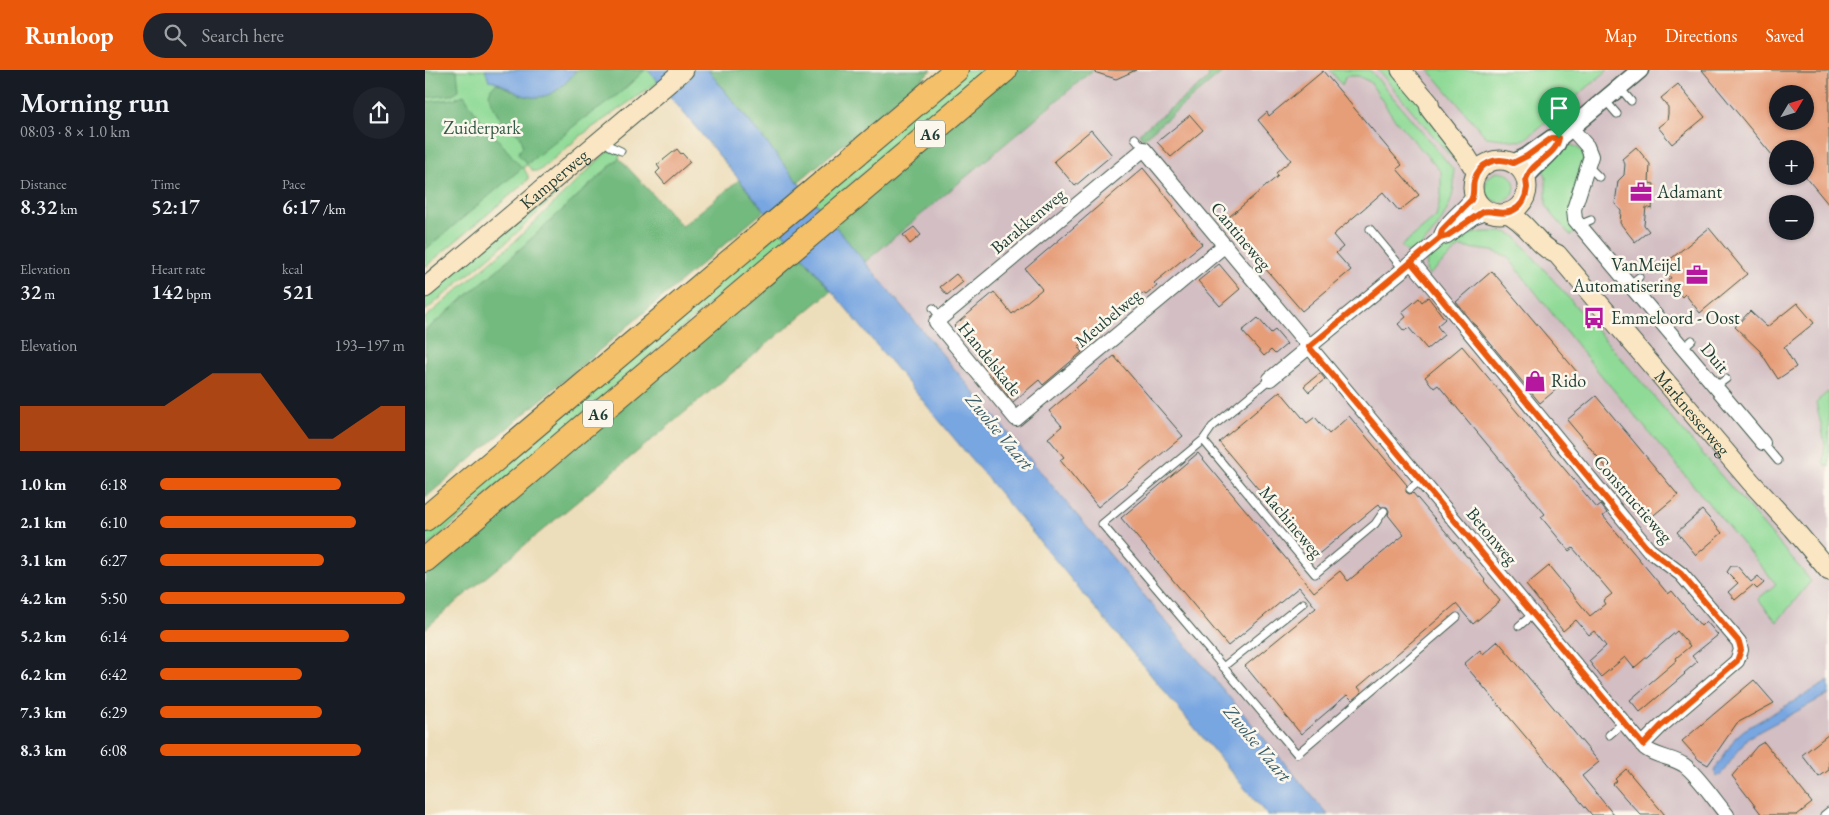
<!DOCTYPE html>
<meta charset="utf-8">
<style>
body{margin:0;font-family:"EB Garamond",serif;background:#20242c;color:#f1f3f6;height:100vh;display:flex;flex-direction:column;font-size:19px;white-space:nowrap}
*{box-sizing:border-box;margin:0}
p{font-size:16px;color:#9ea1a6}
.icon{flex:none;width:28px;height:28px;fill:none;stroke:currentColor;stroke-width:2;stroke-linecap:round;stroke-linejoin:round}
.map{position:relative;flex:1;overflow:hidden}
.drawer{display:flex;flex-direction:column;background:#171b24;width:425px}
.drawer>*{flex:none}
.needle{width:32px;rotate:52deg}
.fabs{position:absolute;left:1344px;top:15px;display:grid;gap:10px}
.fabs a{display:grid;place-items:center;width:45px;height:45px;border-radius:50%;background:#171b24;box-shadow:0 1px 4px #0004;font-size:25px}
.pin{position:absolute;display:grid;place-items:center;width:42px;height:42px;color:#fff;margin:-51px -21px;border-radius:50% 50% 50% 0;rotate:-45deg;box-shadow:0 0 5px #0007}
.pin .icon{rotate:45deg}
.round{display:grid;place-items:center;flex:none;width:52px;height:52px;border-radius:26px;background:#20242c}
.headline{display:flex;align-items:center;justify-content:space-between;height:85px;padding:0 20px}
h1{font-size:28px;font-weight:600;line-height:38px}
.figures{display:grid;grid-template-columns:repeat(3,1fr);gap:8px;height:85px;padding:5px 20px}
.figures div{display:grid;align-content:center}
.figures b{font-size:21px;font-weight:600}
.figures small{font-size:14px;font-weight:400}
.figures p{font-size:14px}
.chart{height:140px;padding:10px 20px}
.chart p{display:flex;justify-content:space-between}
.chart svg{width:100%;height:90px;margin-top:5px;fill:#ea580c;opacity:.7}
ul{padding:0 20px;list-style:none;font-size:16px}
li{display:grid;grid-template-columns:80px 60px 1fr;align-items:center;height:38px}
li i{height:12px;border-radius:6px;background:#ea580c}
header{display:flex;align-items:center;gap:30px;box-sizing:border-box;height:70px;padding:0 25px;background:#ea580c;color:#fff}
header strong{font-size:24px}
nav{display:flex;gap:28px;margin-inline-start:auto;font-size:18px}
.search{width:350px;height:45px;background:#20242c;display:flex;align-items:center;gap:12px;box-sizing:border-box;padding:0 18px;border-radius:28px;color:#9ea1a6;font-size:19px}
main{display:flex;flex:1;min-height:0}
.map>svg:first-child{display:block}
</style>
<header>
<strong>Runloop</strong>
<div class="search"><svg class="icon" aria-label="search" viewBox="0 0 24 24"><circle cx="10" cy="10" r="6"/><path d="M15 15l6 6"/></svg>Search here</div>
<nav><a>Map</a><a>Directions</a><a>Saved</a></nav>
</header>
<main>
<section class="drawer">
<div class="headline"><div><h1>Morning run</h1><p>08:03 · 8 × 1.0 km</p></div><a class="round"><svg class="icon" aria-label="share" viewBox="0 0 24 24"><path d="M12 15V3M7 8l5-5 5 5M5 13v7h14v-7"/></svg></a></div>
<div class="figures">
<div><p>Distance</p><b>8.32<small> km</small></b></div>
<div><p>Time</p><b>52:17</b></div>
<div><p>Pace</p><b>6:17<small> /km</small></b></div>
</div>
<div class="figures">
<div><p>Elevation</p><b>32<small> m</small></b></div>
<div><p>Heart rate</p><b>142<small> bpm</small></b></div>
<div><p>kcal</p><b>521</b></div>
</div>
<div class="chart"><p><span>Elevation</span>193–197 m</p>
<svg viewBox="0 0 160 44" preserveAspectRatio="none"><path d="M0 44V22L10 22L20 22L30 22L40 22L50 22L60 22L70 14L80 6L90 6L100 6L110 22L120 38L130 38L140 30L150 22L160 22V44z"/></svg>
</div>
<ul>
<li><b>1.0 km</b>6:18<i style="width:74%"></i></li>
<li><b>2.1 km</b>6:10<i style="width:80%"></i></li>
<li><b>3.1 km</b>6:27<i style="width:67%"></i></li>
<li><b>4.2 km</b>5:50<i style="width:100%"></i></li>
<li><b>5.2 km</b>6:14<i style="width:77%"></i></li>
<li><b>6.2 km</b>6:42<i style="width:58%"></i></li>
<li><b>7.3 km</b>6:29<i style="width:66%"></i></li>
<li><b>8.3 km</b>6:08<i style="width:82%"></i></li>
</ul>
</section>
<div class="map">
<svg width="1404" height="745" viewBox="0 0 1404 745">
<rect width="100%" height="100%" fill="#fbf7ec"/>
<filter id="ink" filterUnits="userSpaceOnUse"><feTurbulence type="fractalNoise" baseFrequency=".02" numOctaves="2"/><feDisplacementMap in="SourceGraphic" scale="10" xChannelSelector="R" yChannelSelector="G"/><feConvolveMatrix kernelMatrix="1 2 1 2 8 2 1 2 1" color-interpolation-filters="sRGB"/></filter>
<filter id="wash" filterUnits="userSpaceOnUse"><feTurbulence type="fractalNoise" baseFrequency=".0096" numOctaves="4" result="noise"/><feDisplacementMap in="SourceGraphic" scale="20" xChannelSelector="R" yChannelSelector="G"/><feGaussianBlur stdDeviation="1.12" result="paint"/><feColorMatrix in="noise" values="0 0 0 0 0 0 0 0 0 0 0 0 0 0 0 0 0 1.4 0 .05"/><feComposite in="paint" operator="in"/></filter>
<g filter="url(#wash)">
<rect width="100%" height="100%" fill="#eddebb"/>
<path fill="#d2bec3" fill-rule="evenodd" d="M663 0H1404V745H900L437 193ZM1352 24H1380V51H1352ZM1352 79H1380V106H1352ZM1352 134H1380V161H1352Z"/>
<path fill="#8fda96" stroke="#578c65" d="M0 0H223L233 12 158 64 114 101H108L102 95 98 97 103 106V110L0 197Z
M540 0H563L396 139 385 126Z
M905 0H945L1028 99C1035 129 1012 163 990 181L982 182 976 176 1011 147 1016 126V102L968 47 945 12 933 6H921L917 15Z
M953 0H967L994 30 1034 92 1030 91 1027 88Z
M1004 0H1183L1102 68 1095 71 1061 67Z
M1146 75C1156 78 1158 82 1160 93L1151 161 1146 166 1127 144 1121 135V107L1117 95 1135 78Z
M183 81 196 83 194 88 72 200 0 261V248L88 173Z
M1060 117a15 15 0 1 1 30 0a15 15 0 1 1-30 0Z
M131 120 132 124 83 171 0 241V225Z
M351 155 362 168 0 478V453Z
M1058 162H1082L1090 166 1195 287 1386 511 1352 552 1333 529 1351 514 1166 293 1082 186 1067 181 1035 177 1004 205 1001 200 1002 190C1014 170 1036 165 1058 162Z
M1404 321V397L1401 396 1398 392 1400 373 1391 332Z"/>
<path fill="#73ba7f" stroke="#497c5a" d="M15 0H32L34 20 26 25 0 28V2H11Z
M151 0H220L195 23 175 38 159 48 102 94 93 84 98 75 96 67 76 50 68 36 64 24 66 18 72 13C80 17 89 22 97 25 121 32 139 18 151 0Z
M283 0H507L373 112Z
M588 0H668L440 192 406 152Z
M784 0H800L718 69 714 63 783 9Z
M39 25 50 42 97 98 0 180V32L28 29Z
M194 88 257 156 314 110 339 141 0 428V261L72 200Z
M372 180 406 221 31 532 0 559V498Z"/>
<path fill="#78a6e1" stroke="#4c728a" d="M60 0H151C138 19 119 34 95 24 85 20 75 12 64 10Z
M223 0H283L373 112 903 745H842Z
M1404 611V624L1322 668 1298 702 1292 707 1289 701 1310 668 1319 660Z"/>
<g id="blocks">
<path fill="#e69e79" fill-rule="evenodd" d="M670 0H711L691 9 669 2Z
M1277 0H1404V135L1380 106V79H1373L1370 75 1366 79H1352V91ZM1352 24H1380V51H1352Z
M898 1 977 95 972 99 994 125 974 141 958 122 908 165 918 177 911 183 926 200 877 241 799 151 853 106 851 103 866 90 833 50 842 42 844 46Z
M1253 14 1280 47 1247 74 1233 57 1242 50 1243 44V37L1236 28Z
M765 45 778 60 746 87 732 72Z
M666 60 687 85 650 116 629 91Z
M1211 77 1225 94 1224 113 1229 114 1227 139 1221 137 1219 155 1224 161 1210 172 1195 153 1196 141 1190 134 1193 111 1199 105 1200 94 1197 89Z
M252 79 256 84 257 83 265 92 240 114 231 103 235 99 232 95Z
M718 98 749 136 748 137 777 174 729 213 732 216 721 225 718 223 653 277 657 282 618 315 614 310 588 332 567 306 569 304 529 256 569 222 587 244 617 219 600 199Z
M489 157 496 165 485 174 478 165Z
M1284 158 1322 204 1275 243 1260 224 1257 227 1243 210 1246 208 1237 196Z
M794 194 815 219 795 236 773 211Z
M1067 201 1152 302 1115 333 1031 232Z
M531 204 538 212 522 225 515 217Z
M1003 227 1020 249 1012 256 1019 265 1002 279 984 258 979 261 973 254 981 247 977 242 994 228 997 232Z
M1372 233 1389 253 1359 277 1371 297 1353 309 1335 281 1310 257 1325 241 1342 257Z
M833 248 846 263 850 260 862 274 850 284 846 280 839 286 817 261Z
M1037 276 1172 438 1176 435 1182 443 1178 446 1243 524 1247 521 1276 556 1281 551 1293 565 1267 586 1272 592 1259 603 1260 604 1215 642 1205 630 1252 590 1251 588 1265 576 1252 561 1209 598 1200 587 1176 607 1164 591 1181 576 1169 561 1164 565 1151 550 1138 561 1101 515 1124 496 1165 546 1180 534 1178 531 1187 524 1148 478 1144 481 1116 447 1120 444 1013 315 1009 318 1000 307Z
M689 286 758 366 673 437 635 390 639 387 623 368 637 356 624 341Z
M895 303 900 309 884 322 879 316Z
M855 321 882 353 890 347 904 364 924 346 982 415 981 422 984 424 988 423 1042 487H1044L1047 493 1060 510 1059 511 1075 531 1048 554 1031 534 933 617 937 622 927 630 922 625 876 664 820 596 891 538 874 517 803 576 696 448 773 383 889 522 915 501 923 511 979 465 963 445 964 441 962 437H956L954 434 890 487 794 372Z
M1171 326 1253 425 1224 449 1142 350Z
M1277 440 1297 463 1271 485 1252 462Z
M1306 496H1312L1326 512 1333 506 1339 513 1332 519 1328 515 1310 530 1303 522 1313 513 1302 502Z
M1073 571 1174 692 1157 706 1189 745H1167L1039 594 1055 580 1058 584Z
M1329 610 1349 633 1312 653 1283 695 1274 690 1257 671Z
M1404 664V700L1394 707 1377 685Z
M1339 672 1387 733 1372 745H1337L1307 706 1332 676Z
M1201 699 1240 745H1216L1201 729 1188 714 1192 711 1190 709Z"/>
</g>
</g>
<g filter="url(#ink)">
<use href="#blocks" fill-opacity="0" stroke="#3e5548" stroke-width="1"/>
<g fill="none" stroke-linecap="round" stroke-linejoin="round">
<g stroke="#3e5548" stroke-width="9">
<path id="service" d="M1195 18 1206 31
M1180 30 1192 44
M710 68 719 79
M178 69 185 76 196 81
M1163 99 1168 101 1174 107
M1154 155 1166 150
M945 159 978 199
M1204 215 1214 207
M508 238 516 248
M1258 278 1267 270
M845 309 787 357 778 370 677 454 872 684 1032 547
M1290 317 1301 309
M778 370 890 504 950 454 959 441
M1338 373 1353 391
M985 419 996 410
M1094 556 1108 544
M798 597 878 533
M1184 665 1199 652
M1399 745 1404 741"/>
</g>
<g stroke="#3e5548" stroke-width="16">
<path id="minor" d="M1146 58 1162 76 1166 86 1149 139 1150 150 1338 373
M1015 168C1020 150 1040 140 1050 124
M800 175 591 349 511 252 719 79 1220 678C1231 687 1247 687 1259 695 1273 705 1290 731 1302 745
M987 192 1015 168 1022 166 1048 147 1063 141
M845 309 987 192 1224 480 1256 504 1314 572 1316 580 1312 591 1236 656 1217 675"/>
</g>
<g stroke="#3e5548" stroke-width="19">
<path id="tertiary" d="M1088 93 1102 86 1127 68H1134
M1101 108C1109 95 1132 82 1134 68L1215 0"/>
</g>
<g stroke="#3e5548" stroke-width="21">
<g id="secondary">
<path d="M976 0 1004 33 1005 39 1042 87 1052 103"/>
<circle cx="1075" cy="117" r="27"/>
<path id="s1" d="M1082 143C1103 152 1113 178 1132 184L1326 412 1368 458 1404 501"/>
<path id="s2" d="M0 218 259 0"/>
</g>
</g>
<g stroke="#3e5548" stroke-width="26">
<path id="motorway" d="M0 449 531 0
M0 490 580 0"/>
</g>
<use href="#service" stroke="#fff" stroke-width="7"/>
<use href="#minor" stroke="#fff" stroke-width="14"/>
<use href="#tertiary" stroke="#fff" stroke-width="16"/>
<use href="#secondary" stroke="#fbe6c4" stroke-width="19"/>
<use href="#motorway" stroke="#f4c16b" stroke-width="24"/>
</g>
</g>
<g fill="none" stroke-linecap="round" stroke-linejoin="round" filter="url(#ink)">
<g stroke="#fff" stroke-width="10">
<path id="route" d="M1134 68C1131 86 1108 91 1102 107 1100 110 1102 114 1102 118 1101 128 1096 137 1087 141 1076 146 1067 139 1057 142L1022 166 1015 168 884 277 1218 675 1236 656 1312 591 1316 580 1314 572 1256 504 1221 477 986 192 1015 168 1017 160 1046 130C1050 123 1047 118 1049 111 1054 92 1072 86 1088 93L1102 86 1127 68H1134"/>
</g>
<use href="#route" stroke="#ea580c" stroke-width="6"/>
</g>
<defs>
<g id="office-bare" transform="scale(1.725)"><path d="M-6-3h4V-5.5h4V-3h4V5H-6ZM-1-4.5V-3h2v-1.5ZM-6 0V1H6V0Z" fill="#b5179e" stroke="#fbf7ec" stroke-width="2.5" paint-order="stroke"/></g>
<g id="bus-bare" transform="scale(1.725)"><path d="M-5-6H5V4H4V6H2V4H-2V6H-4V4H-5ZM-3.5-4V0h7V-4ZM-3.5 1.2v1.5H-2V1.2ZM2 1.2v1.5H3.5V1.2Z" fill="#b5179e" stroke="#fbf7ec" stroke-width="2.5" paint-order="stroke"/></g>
<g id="shop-bare" transform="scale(1.725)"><path d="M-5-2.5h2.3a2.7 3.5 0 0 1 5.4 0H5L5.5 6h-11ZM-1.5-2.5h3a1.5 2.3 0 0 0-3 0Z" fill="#b5179e" stroke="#fbf7ec" stroke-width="2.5" paint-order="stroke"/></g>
</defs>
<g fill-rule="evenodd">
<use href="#office-bare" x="1216" y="122"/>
<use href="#office-bare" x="1272" y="205"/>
<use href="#bus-bare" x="1169" y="248"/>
<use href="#shop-bare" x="1110" y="311"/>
</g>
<g text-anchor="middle" stroke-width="5" stroke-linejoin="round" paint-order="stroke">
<g fill="#fbf7ec" stroke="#61756b" stroke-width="1">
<rect x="490" y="50.5" width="30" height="27" rx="4"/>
<rect x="158" y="330.5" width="30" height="27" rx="4"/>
</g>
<g font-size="16" font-weight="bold" fill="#1f3d34">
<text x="505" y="70">A6</text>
<text x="173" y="350">A6</text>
</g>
<g font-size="18" fill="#355c48" stroke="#fbf7ec">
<text x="57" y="64">Zuiderpark</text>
</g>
<g font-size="18" fill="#1f3d34" stroke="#fbf7ec">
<text dy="6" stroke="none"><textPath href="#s2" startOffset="169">Kamperweg</textPath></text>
<text transform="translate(603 151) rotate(-40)" y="6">Barakkenweg</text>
<text transform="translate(816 166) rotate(50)" y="6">Cantineweg</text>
<text transform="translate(683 248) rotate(-40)" y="6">Meubelweg</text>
<text transform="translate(1290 288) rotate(50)" y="6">Duit</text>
<text transform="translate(565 289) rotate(51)" y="6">Handelskade</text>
<text dy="6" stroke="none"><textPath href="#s1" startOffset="274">Marknesserweg</textPath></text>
<text transform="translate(1208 429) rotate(49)" y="6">Constructieweg</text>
<text transform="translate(866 452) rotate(50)" y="6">Machineweg</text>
<text transform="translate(1067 466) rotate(50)" y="6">Betonweg</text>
</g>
<g font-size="18" fill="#1f3d34" stroke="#fbf7ec" text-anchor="start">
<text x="1232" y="128">Adamant</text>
<text x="1256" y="201" text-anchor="end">VanMeijel<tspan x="1256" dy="21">Automatisering</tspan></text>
<text x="1186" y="254">Emmeloord - Oost</text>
<text x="1126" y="317">Rido</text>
</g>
<g font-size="19" font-style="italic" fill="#3a5c68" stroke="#fbf7ec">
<text transform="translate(575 361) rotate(50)" y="7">Zwolse Vaart</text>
<text transform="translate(833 673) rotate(50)" y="7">Zwolse Vaart</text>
</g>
</g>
</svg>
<div class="fabs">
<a><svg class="needle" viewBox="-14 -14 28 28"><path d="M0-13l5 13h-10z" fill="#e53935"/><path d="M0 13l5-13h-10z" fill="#9ea1a6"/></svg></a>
<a>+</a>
<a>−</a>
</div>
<div class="pin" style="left:1134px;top:68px;background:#1e9e55"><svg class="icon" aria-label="arrive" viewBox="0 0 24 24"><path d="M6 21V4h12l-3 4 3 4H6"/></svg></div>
</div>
</main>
